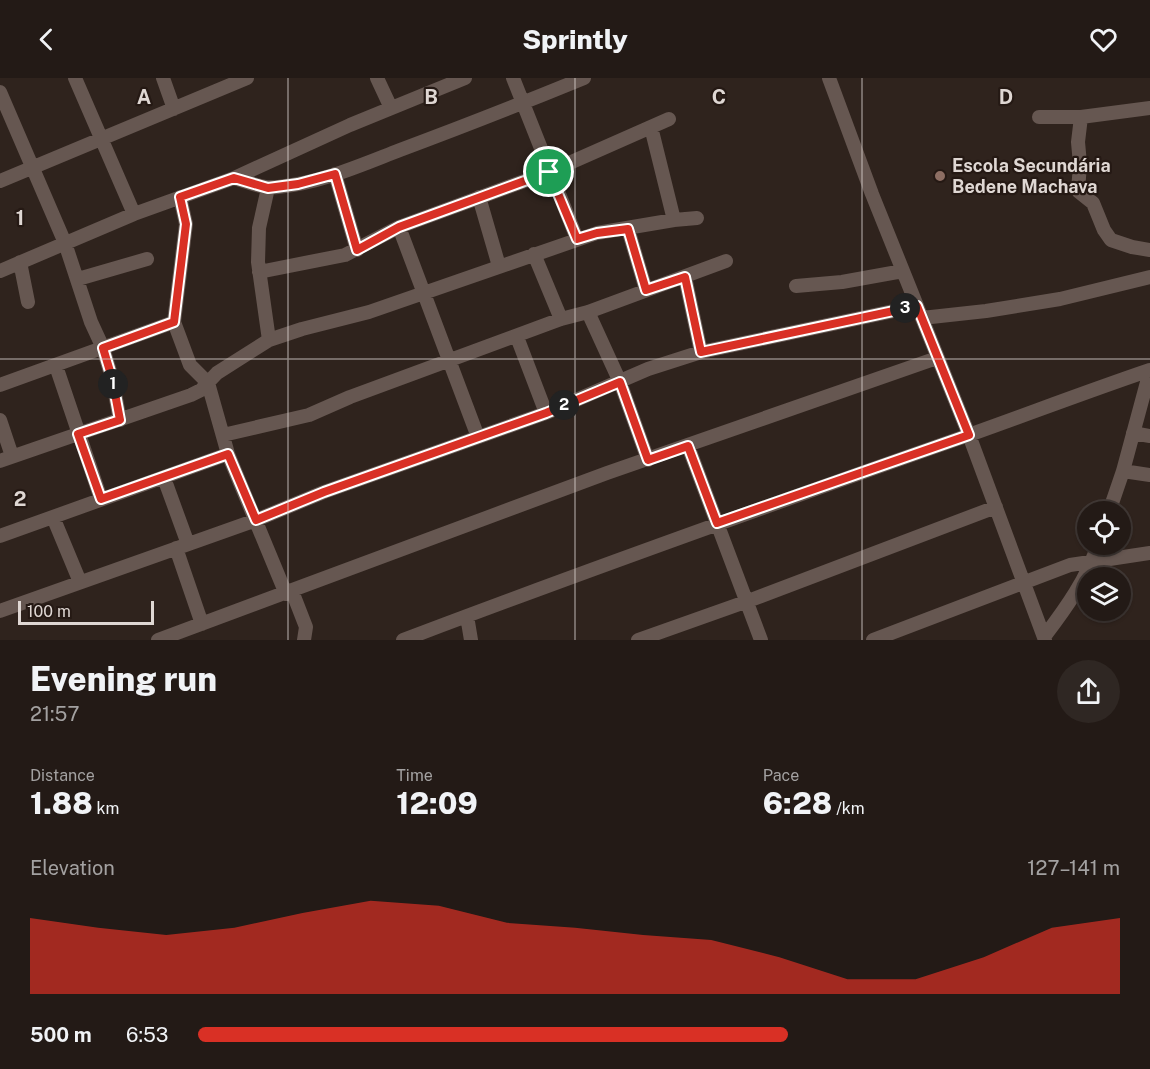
<!DOCTYPE html>
<meta charset="utf-8">
<style>
body{margin:0;font-family:"Public Sans",sans-serif;background:#2f2723;color:#f1f3f6;height:100vh;display:flex;flex-direction:column;font-size:22px;white-space:nowrap}
*{box-sizing:border-box;margin:0}
p{font-size:20px;color:#a3a1a1}
.icon{flex:none;width:33px;height:33px;fill:none;stroke:currentColor;stroke-width:2;stroke-linecap:round;stroke-linejoin:round}
.map{position:relative;height:562px;overflow:hidden}
.drawer{display:flex;flex-direction:column;background:#231a16;flex:1}
.drawer>*{flex:none}
.buttons{position:absolute;left:1077px;top:423px;display:grid;gap:12px}
.buttons a{display:grid;place-items:center;width:54px;height:54px;border-radius:50%;background:#231a16;box-shadow:0 2px 4px #0004,0 0 0 2px #403835;font-size:30px}
.scale{position:absolute;left:18px;bottom:15px;width:136px;box-sizing:border-box;padding-left:6px;border:3px solid #dfd7d3;border-top:0;font-size:16px;line-height:21px;white-space:nowrap;color:#dfd7d3;-webkit-text-stroke:4px #251914;paint-order:stroke}
.pin{position:absolute;display:grid;place-items:center;width:51px;height:51px;color:#fff;margin:-26px;border:3px solid #fff;border-radius:50%;box-shadow:0 2px 6px #0007}
.km{position:absolute;width:30px;height:30px;margin:-15px;border-radius:50%;background:#222;color:#fff;font-size:16px;line-height:30px;text-align:center}
.round{display:grid;place-items:center;flex:none;width:63px;height:63px;border-radius:32px;background:#2f2723}
.headline{display:flex;align-items:center;justify-content:space-between;height:102px;padding:0 30px}
h1{font-size:33px;font-weight:800;line-height:45px}
.figures{display:grid;grid-template-columns:repeat(3,1fr);gap:9px;height:102px;padding:6px 30px}
.figures div{display:grid;align-content:center}
.figures b{font-size:30px;font-weight:800}
.figures small{font-size:16px;font-weight:400}
.figures p{font-size:16px}
.chart{height:168px;padding:12px 30px}
.chart p{display:flex;justify-content:space-between}
.chart svg{width:100%;height:108px;margin-top:6px;fill:#d93025;opacity:.7}
ul{padding:0 30px;list-style:none;font-size:20px}
li{display:grid;grid-template-columns:96px 72px 1fr;align-items:center;height:45px}
li i{height:15px;border-radius:8px;background:#d93025}
header{display:flex;justify-content:space-between;align-items:center;height:78px;padding:0 30px;background:#231a16;font-size:27px;font-weight:800}
.map>svg:first-child{display:block}
</style>
<header><svg class="icon" aria-label="back" viewBox="0 0 24 24"><path d="M15 5l-7 7 7 7"/></svg>Sprintly<svg class="icon" aria-label="heart" viewBox="0 0 24 24"><path d="M12 20l-8-8c-3-5 5-10 8-4 3-6 11-1 8 4z"/></svg></header>
<div class="map">
<svg width="1150" height="562" viewBox="0 0 1150 562">
<rect width="100%" height="100%" fill="#2f231d"/>
<g fill="none" stroke-linecap="round" stroke-linejoin="round">
<path stroke="#665751" stroke-width="14" d="M75 0 134 136
M163 0 174 31
M377 0 391 30
M513 0 577 161
M829 0 872 116 969 357 1045 562
M0 14 65 165 91 244 103 270 112 300 120 342
M1039 39H1081L1150 30
M1081 39 1078 64 1080 86 1078 113 1093 125 1104 152 1111 162 1132 169 1150 172
M651 49 674 142
M335 96 357 172
M234 100C248 104 263 111 278 109 321 105 361 87 400 72 462 49 523 25 584 0
M0 103 247 0
M268 110 259 150 258 184 269 262
M180 119 186 146 174 244 190 287 208 305 228 376 286 516
M479 119 499 188
M399 149 478 359
M628 151 646 212
M534 176 561 241
M20 184 28 224
M0 193 134 136 234 100 350 47 465 0
M259 194 345 177 399 149 549 94 669 41
M685 199 701 274
M78 201 147 181
M796 208 842 204 903 193
M588 234 620 304 648 382
M922 240 986 233 1060 221 1150 199
M517 259 546 335
M56 288 101 421
M0 307 174 244
M0 342 12 378
M1133 355 1150 358
M223 357 309 337 350 319 561 241 588 234 726 183
M688 368 761 562
M0 383 191 317 201 312 217 295 269 262 302 251 369 234 597 155 674 142 697 140
M1123 393 1150 397
M164 400 188 466
M1109 434 1123 393 1150 293
M53 439 80 504
M0 458 228 376
M176 470 202 546
M292 513 306 549 304 562
M0 533 256 442 324 414 546 335 648 291 701 274 917 228
M467 538 471 562
M1044 559C1066 530 1087 501 1098 466
M158 562 607 395 937 280
M403 562C590 491 778 424 966 358 1028 336 1088 313 1150 292
M638 562 748 523 996 429
M873 562 1070 487 1150 475"/>
</g>
<g fill="none" stroke-linecap="round" stroke-linejoin="round">
<g stroke="#fff" stroke-width="12">
<path id="route" d="M549 94 577 161 597 155 628 151 646 212 685 199 701 274 917 228 969 357 717 445 688 368 648 382 620 304 546 335 324 414 256 442 228 376 101 421 78 356 120 342 112 300 103 270 174 244 186 146 180 119 234 100 268 110 298 106 335 96 357 172 399 149Z"/>
</g>
<use href="#route" stroke="#d93025" stroke-width="8"/>
</g>
<path fill="none" stroke="#dfd7d3" stroke-width="1.5" stroke-opacity="0.55" d="M288 0V562M575 0V562M862 0V562M0 281H1150"/>
<circle fill="#8d6e63" stroke="#251914" stroke-width="2" cx="940" cy="98" r="6"/>
<g text-anchor="middle" stroke-width="4.5" stroke-linejoin="round" paint-order="stroke">
<g font-size="18" font-weight="bold" fill="#dfd7d3" stroke="#251914" text-anchor="start">
<text x="952" y="94">Escola Secundária<tspan x="952" dy="21">Bedene Machava</tspan></text>
</g>
</g>
<g font-size="20" text-anchor="middle" font-weight="bold" fill="#dfd7d3" stroke="#251914" stroke-width="4.5" stroke-linejoin="round" paint-order="stroke">
<text x="144" y="26">A</text>
<text x="431" y="26">B</text>
<text x="719" y="26">C</text>
<text x="1006" y="26">D</text>
<text x="20" y="147">1</text>
<text x="20" y="428">2</text>
</g>
</svg>
<div class="buttons">
<a><svg class="icon" aria-label="locate" viewBox="0 0 24 24"><circle cx="12" cy="12" r="6"/><path d="M12 2v4M12 18v4M2 12h4M18 12h4"/></svg></a>
<a><svg class="icon" aria-label="layers" viewBox="0 0 24 24"><path d="M12 4l9 5-9 5-9-5zM3 14l9 5 9-5"/></svg></a>
</div>
<div class="scale">100 m</div>
<div class="pin" style="left:549px;top:94px;background:#1e9e55"><svg class="icon" aria-label="arrive" viewBox="0 0 24 24"><path d="M6 21V4h12l-3 4 3 4H6"/></svg></div>
<b class="km" style="left:113px;top:306px">1</b>
<b class="km" style="left:564px;top:327px">2</b>
<b class="km" style="left:905px;top:230px">3</b>
</div>
<section class="drawer">
<div class="headline"><div><h1>Evening run</h1><p>21:57</p></div><a class="round"><svg class="icon" aria-label="share" viewBox="0 0 24 24"><path d="M12 15V3M7 8l5-5 5 5M5 13v7h14v-7"/></svg></a></div>
<div class="figures">
<div><p>Distance</p><b>1.88<small> km</small></b></div>
<div><p>Time</p><b>12:09</b></div>
<div><p>Pace</p><b>6:28<small> /km</small></b></div>
</div>
<div class="chart"><p><span>Elevation</span>127–141 m</p>
<svg viewBox="0 0 160 44" preserveAspectRatio="none"><path d="M0 44V13L10 17L20 20L30 17L40 11L50 6L60 8L70 15L80 17L90 20L100 22L110 29L120 38L130 38L140 29L150 17L160 13V44z"/></svg>
</div>
<ul>
<li><b>500 m</b>6:53<i style="width:64%"></i></li>
</ul>
</section>
